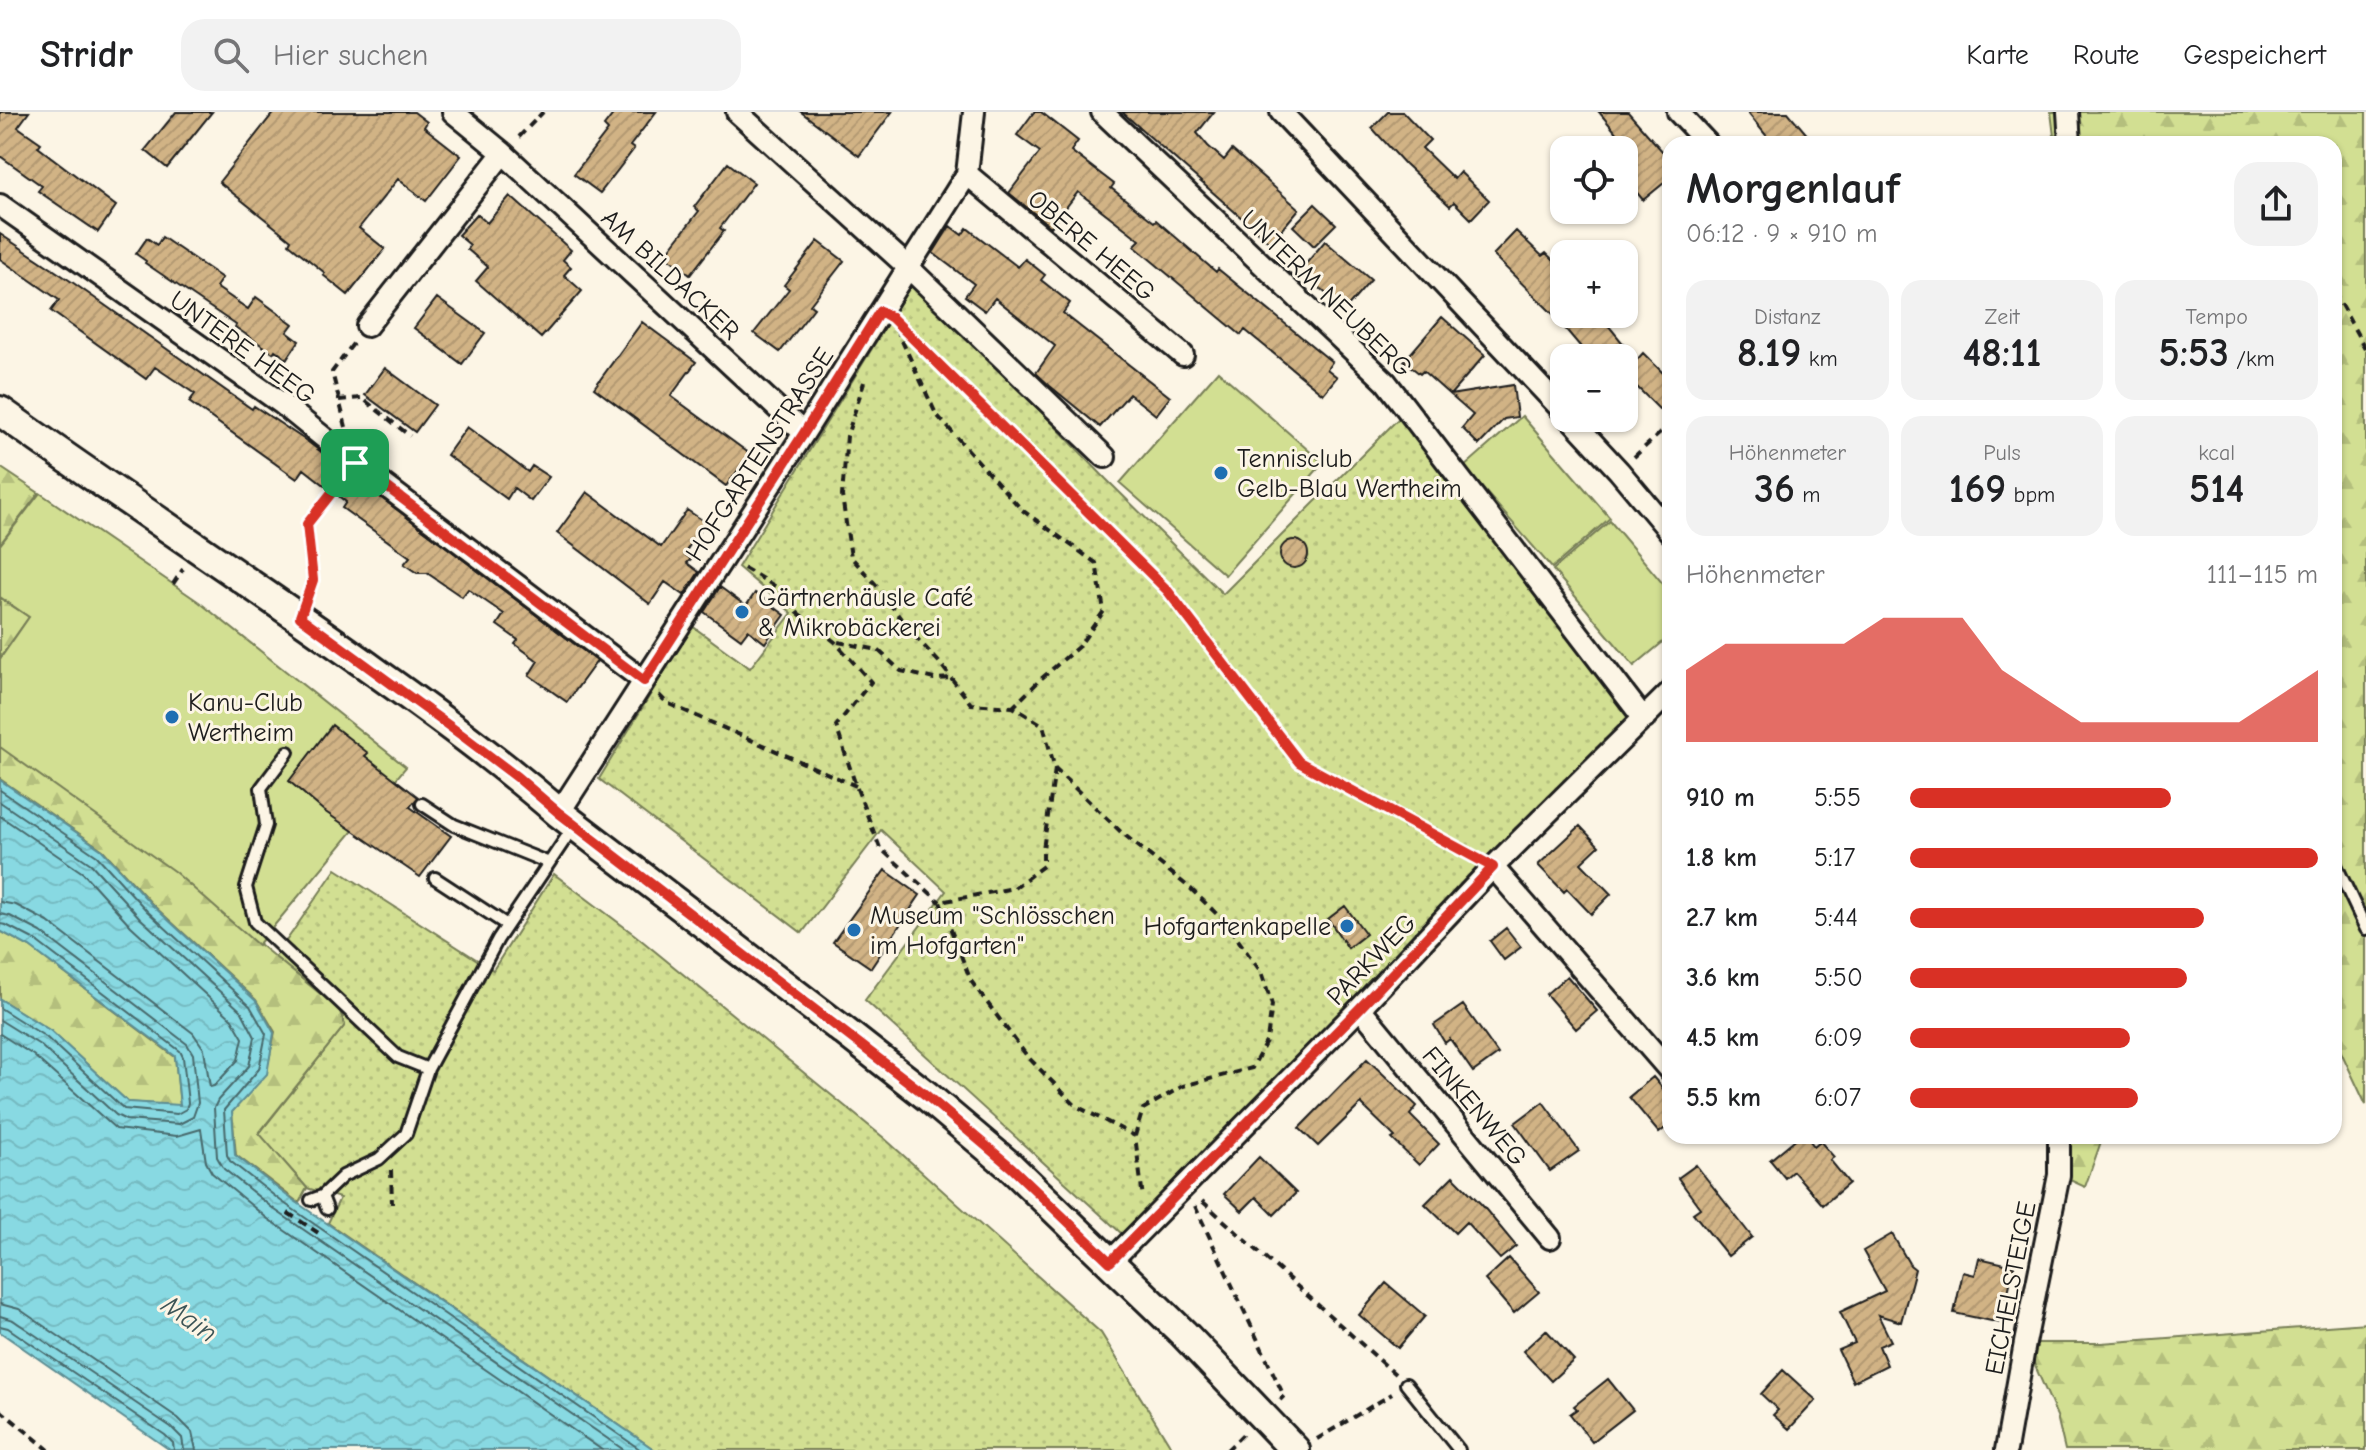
<!DOCTYPE html>
<html lang="de">
<meta charset="utf-8">
<style>
body{margin:0;font-family:"Comic Neue",sans-serif;background:#f2f2f2;color:#202124;height:100vh;display:flex;flex-direction:column;font-size:30px;white-space:nowrap}
*{box-sizing:border-box;margin:0}
p{font-size:26px;color:#757577}
.icon{flex:none;width:44px;height:44px;fill:none;stroke:currentColor;stroke-width:2;stroke-linecap:round;stroke-linejoin:round}
.map{position:relative;flex:1;overflow:hidden}
.sheet{position:absolute;left:1662px;top:24px;width:680px;height:1008px;display:flex;flex-direction:column;background:#fff;border-radius:24px;box-shadow:0 2px 6px #0004}
.sheet>*{flex:none}
.tools{position:absolute;left:1550px;top:24px;display:grid;gap:16px}
.tools a{display:grid;place-items:center;width:88px;height:88px;border-radius:16px;background:#fff;box-shadow:0 2px 6px #0004;font-size:40px}
.pin{position:absolute;display:grid;place-items:center;width:68px;height:68px;color:#fff;margin:-34px;border-radius:16px;box-shadow:0 4px 12px #0006}
.round{display:grid;place-items:center;flex:none;width:84px;height:84px;border-radius:24px;background:#f2f2f2}
.overview{display:flex;align-items:center;justify-content:space-between;height:136px;padding:0 24px}
h1{font-size:44px;font-weight:800;line-height:60px}
.metrics{display:grid;grid-template-columns:repeat(3,1fr);gap:12px;height:136px;padding:8px 24px}
.metrics div{display:grid;align-content:center;border-radius:20px;background:#f2f2f2;text-align:center}
.metrics b{font-size:40px;font-weight:800}
.metrics small{font-size:22px;font-weight:400}
.metrics p{font-size:22px}
.chart{height:224px;padding:16px 24px}
.chart p{display:flex;justify-content:space-between}
.chart svg{width:100%;height:144px;margin-top:8px;fill:#d93025;opacity:.7}
ul{padding:0 24px;list-style:none;font-size:26px}
li{display:grid;grid-template-columns:128px 96px 1fr;align-items:center;height:60px}
li i{height:20px;border-radius:10px;background:#d93025}
header{display:flex;align-items:center;gap:48px;box-sizing:border-box;height:112px;padding:0 40px;background:#fff;border-bottom:2px solid #e0e0e0}
header strong{font-size:38px}
nav{display:flex;gap:44px;margin-inline-start:auto;font-size:28px}
.search{width:560px;height:72px;background:#f2f2f2;display:flex;align-items:center;gap:20px;box-sizing:border-box;padding:0 28px;border-radius:24px;color:#757577;font-size:30px}
.map>svg:first-child{display:block}
</style>
<header>
<strong>Stridr</strong>
<div class="search"><svg class="icon" aria-label="search" viewBox="0 0 24 24"><circle cx="10" cy="10" r="6"/><path d="M15 15l6 6"/></svg>Hier suchen</div>
<nav><a>Karte</a><a>Route</a><a>Gespeichert</a></nav>
</header>
<div class="map">
<svg width="2366" height="1338" viewBox="0 0 2366 1338">
<defs>
<pattern id="grass-dots" width="8" height="8" patternUnits="userSpaceOnUse" patternTransform="scale(2)"><rect width="8" height="8" fill="#d2df92"/><path d="M2 2h.1M6 6h.1" fill="none" stroke="#b4bf7d" stroke-width="1.8" stroke-linecap="round"/></pattern>
<pattern id="forest-firs" width="22" height="20" patternUnits="userSpaceOnUse" patternTransform="scale(2)"><rect width="22" height="20" fill="#d2df92"/><path d="M5 1l3.5 6h-7zM16 11l3.5 6h-7z" fill="#b4bf7d"/></pattern>
<pattern id="water-waves" width="16" height="10" patternUnits="userSpaceOnUse" patternTransform="scale(2)"><rect width="16" height="10" fill="#88d9e2"/><path d="M0 5q4-4 8 0t8 0" fill="none" stroke="#75bac1"/></pattern>
<pattern id="building-hatch" width="6" height="6" patternUnits="userSpaceOnUse" patternTransform="scale(2)"><rect width="6" height="6" fill="#d1b385"/><path d="M-1 1l2-2M0 6l6-6M5 7l2-2" fill="none" stroke="#b39972"/></pattern>
</defs>
<rect width="100%" height="100%" fill="#fcf5e5"/>
<filter id="ink" filterUnits="userSpaceOnUse"><feTurbulence type="fractalNoise" baseFrequency=".0125" numOctaves="2"/><feDisplacementMap in="SourceGraphic" scale="16" xChannelSelector="R" yChannelSelector="G"/><feConvolveMatrix kernelMatrix="1 2 1 2 8 2 1 2 1" color-interpolation-filters="sRGB"/></filter>
<g filter="url(#ink)">
<path fill="url(#grass-dots)" stroke="#777e57" stroke-width="2" d="M914 168 1106 367 1223 482 1407 298 1644 607 1185 1074 1122 1122 865 888 946 779 881 718 802 821 599 667 692 514 750 556 792 501 738 455Z
M336 757 493 858 554 762 635 823 884 1026 1101 1221 1173 1338H655L328 1111 340 1086 307 1076 259 1022 345 913 339 897 275 845Z"/>
<path fill="url(#forest-firs)" stroke="#777e57" stroke-width="2" d="M2051 0H2366V993L2334 925V32H2055Z
M0 355 39 381 0 432Z
M0 486 29 505 0 546Z
M0 634 211 768 222 802 339 897 345 913 259 1021 307 1076 299 1091 236 1043 232 1000 266 962 275 920 256 888 153 793 103 738 0 667Z
M0 819 30 835 175 945 180 994 128 990 51 919 0 887Z
M2059 1024H2103L2085 1075 2059 1063Z
M2366 1211V1338H2065L2057 1304 2025 1231H2101Z"/>
<path fill="#d2df92" stroke="#777e57" stroke-width="2" d="M1218 259 1323 351 1225 463 1120 371Z
M1522 304 1610 406 1552 456 1464 355Z
M40 381 199 490 406 655 258 833 175 760 0 635V547L29 505 0 485V433Z
M1610 409 1670 480V524L1634 554 1553 458Z"/>
<path fill="url(#water-waves)" stroke="#5d8d93" stroke-width="2" d="M0 668 102 738 152 793 256 889 274 921 267 962 232 1000 235 1043 286 1083 655 1338H170L0 1220V887L51 919 128 990 180 993 175 944 30 835 0 819Z"/>
<g fill="none" stroke-linecap="round" stroke-linejoin="round">
<path stroke="#47686b" stroke-width="2" d="M0 678 97 744 147 799 250 894 266 922 259 957 224 998 227 1043 230 1049 281 1089 641 1338
M0 690 91 752 140 806 242 900 255 925 249 954 218 988 214 996 217 1045 224 1057 275 1098 624 1338
M0 704 83 761 131 814 232 907 243 926 238 948 214 974 210 975 204 937 193 921 48 810 16 793 0 790
M0 802 10 804 41 820 187 932 193 942 198 991 193 1005 179 1012 126 1008 116 1003 40 933 0 908
M0 812 6 813 35 828 180 939 183 945 188 991 186 997 177 1002 124 997 46 925 0 896
M0 922 33 943 116 1017 177 1024 201 1017 206 1050 212 1061 268 1107 602 1338
M0 1192 19 1197 178 1306 192 1320 196 1338
M0 1204 13 1208 171 1315 182 1326 184 1338
M0 1214 8 1216 165 1323 173 1331 174 1338"/>
</g>
<path fill="url(#building-hatch)" stroke="#1c1c1c" stroke-width="2" d="M0 0H29L18 15 41 31 38 35 116 94 98 120 38 79 42 74 0 44Z
M176 0H212L167 56 145 38Z
M274 0H414L427 10 424 15 461 44 426 89 398 67 359 116 385 137 348 183 323 163 325 161 289 132 291 128 219 70Z
M615 0H656L630 34 634 37 600 81 574 62 608 18 604 14Z
M801 0H892L859 44Z
M1034 0H1041L1078 29 1071 39 1114 72 1111 76 1154 110 1156 108 1216 160 1218 157 1332 250 1327 257 1337 265 1323 282 1245 218 1241 223 1225 210 1134 134 1140 128 1078 80 1051 115 1009 81 1040 40 1017 23Z
M1122 0H1214L1197 21 1208 34 1224 48 1232 38 1299 97 1270 131Z
M1388 0H1403L1430 28 1422 36 1454 67 1460 60 1489 88 1471 107 1454 90 1450 94 1405 52 1372 16Z
M1599 0H1628L1670 48V66L1643 88 1624 65V36L1627 34Z
M1747 0H1788L1815 32H1773Z
M728 51 754 71 720 116 724 119 690 163 665 143 699 99 694 95Z
M510 84 571 138 563 148 571 155 564 163 582 179 541 226 476 169 488 155 467 137 470 133 458 123 477 102 487 111Z
M1315 92 1336 112 1314 134 1293 114Z
M950 114 962 123 967 116 1018 155 1025 147 1045 163 1041 168 1070 191 1063 201 1170 285 1156 303 1129 282 1100 315 1050 274 1036 261 1055 234 995 186 985 199 965 184 974 172 933 141Z
M1516 119 1542 144 1546 141 1564 159V202H1599L1635 246H1590L1553 202 1493 143Z
M0 122 72 170 252 297 254 294 308 330 597 549 567 590 529 563 538 549 515 532 518 528 497 513 504 502 468 477 462 485 427 461H417L404 452 410 445 342 396 346 390 304 357 297 367 189 290 195 282 155 255 146 267 51 199 59 188 0 147Z
M162 125 222 166 216 175 248 197 256 185 293 212 287 220 299 229 287 247 275 238 273 241 235 215 236 213 145 151 146 149 136 142 147 126 157 133Z
M818 129 844 149 810 193 814 196 780 240 754 221 789 177 784 173Z
M1325 129 1371 168 1345 198 1300 159Z
M437 186 485 221 462 252 414 216Z
M1442 205 1485 243 1450 283 1423 259 1420 262 1404 249Z
M642 210 696 250 671 284 750 342 726 374 594 276Z
M1643 241 1670 268V289L1661 299 1624 262Z
M385 256 435 293 415 320 365 283Z
M1513 273 1517 305 1504 307 1479 333 1462 316 1473 303 1450 283Z
M467 315 528 360 532 354 549 365 531 389 514 376 507 387 447 343Z
M587 380 661 435 687 398 705 410 684 442 691 447 687 451 699 460 684 483 665 470 650 492 557 421Z
M1280 442a14 14 0 1 1 28 0a14 14 0 1 1-28 0Z
M720 475 746 494 755 481 785 503 765 531 748 518 741 527 704 500Z
M332 613 368 641 365 644 418 685 410 695 451 724 420 765 324 699 289 669Z
M1580 714 1599 734 1581 751 1611 782 1591 802 1567 777 1564 780 1538 753Z
M885 758 920 783 871 856 833 830Z
M1345 794 1366 822 1348 836 1328 807Z
M1506 816 1521 835 1504 848 1490 829Z
M1567 864 1597 899 1576 917 1546 882Z
M1463 893 1498 942 1473 960 1450 927 1445 931 1434 913Z
M1367 947 1417 994 1410 1003 1439 1032 1419 1053 1392 1027 1395 1025 1361 992 1318 1034 1299 1016Z
M1653 965 1670 985V1012L1659 1021 1629 985Z
M1543 990 1579 1039 1550 1059 1515 1011Z
M1799 1024H1806L1814 1034 1820 1029 1834 1045 1830 1048 1849 1071 1823 1093 1793 1059 1785 1066 1770 1048Z
M1259 1045 1296 1081 1274 1103 1256 1085 1242 1099 1224 1082Z
M1696 1053 1752 1125 1728 1144 1693 1101 1700 1096 1678 1066Z
M1453 1064 1482 1093 1516 1134 1500 1147 1466 1110 1455 1121 1425 1092Z
M1892 1122 1910 1153 1915 1157 1901 1210 1878 1203 1891 1229 1879 1234 1887 1253 1853 1270 1838 1238 1855 1231 1840 1200 1885 1179 1863 1139Z
M1509 1146 1539 1180 1514 1201 1485 1168Z
M1979 1146 2014 1154 2001 1211 1954 1201 1963 1160 1975 1163Z
M1386 1171 1425 1204 1398 1236 1359 1203Z
M1546 1218 1574 1248 1551 1269 1523 1239Z
M1783 1258 1816 1288 1789 1317 1773 1303 1778 1298 1761 1282Z
M1608 1267 1633 1298 1592 1330 1570 1302 1577 1297 1574 1294Z"/>
<g fill="none" stroke-linecap="round" stroke-linejoin="round">
<g stroke="#1c1c1c" stroke-width="16">
<path id="service" d="M288 640 261 676 266 713 246 775 255 810 398 945 428 957 498 827 574 714
M422 692 454 713 549 751
M2334 749 2366 817
M435 766 507 813
M322 1084 327 1097
M311 1088 322 1084 343 1064 379 1047 406 1022 428 957
M1406 1272 1459 1338"/>
</g>
<g stroke="#1c1c1c" stroke-width="26">
<path id="minor" d="M453 0 503 41 804 321
M737 0 908 155 1105 345
M1102 0 1386 270 1644 607
M1281 0 1564 300
M1678 0 1708 32
M2068 0 2070 32
M967 62 1183 243
M0 93 281 291 355 351 644 569
M367 214 503 41
M1570 306 1619 359 1670 420
M559 701 804 321 967 62 974 0
M1493 755 1670 959
M1360 896 1550 1126
M1110 1150 1360 896 1493 755 1670 580
M2006 1338 2025 1231 2059 1063V1024"/>
</g>
<g stroke="#1c1c1c" stroke-width="34">
<path id="secondary" d="M0 299C126 389 255 473 380 563 442 607 502 651 559 701L844 919 927 984 1011 1055 1183 1221 1295 1338"/>
</g>
<path stroke="#1c1c1c" stroke-width="4" stroke-dasharray="8 6" stroke-linecap="butt" d="M519 25 543 0
M2250 32H2252
M2334 180 2366 238
M898 212 1167 478 1299 650 1475 745
M896 216 936 302 1022 398 1096 451 1104 499 1079 534 1042 566 1013 595
M864 270 847 324 842 384 851 445 878 475 909 518 939 550 971 592 1013 595 1043 613 1055 657 1121 720 1191 777 1226 811 1261 860 1272 893 1267 928 1252 956 1183 974 1143 997 1135 1024 1143 1086
M339 288 362 286 410 324
M346 315 332 260 355 229
M1634 345 1670 312
M744 456 778 476 798 501 835 530 871 570 836 614 856 674 880 736 940 790
M173 472 183 457
M309 480 313 468 307 412 343 367
M838 530 878 538 901 559 934 567 951 566
M659 583 667 591 856 674
M1055 657 1043 737V754L1014 776 940 790 971 869 1027 944 1076 994 1135 1024
M391 1058 392 1092
M1202 1089 1395 1262
M1195 1094 1284 1284 1280 1288
M288 1101 323 1124
M0 1298 49 1338
M1317 1327 1392 1282
M1227 1338 1244 1321"/>
<use href="#service" stroke="#fcf5e5" stroke-width="10"/>
<use href="#minor" stroke="#fcf5e5" stroke-width="20"/>
<use href="#secondary" stroke="#fcf5e5" stroke-width="28"/>
</g>
</g>
<g fill="none" stroke-linecap="round" stroke-linejoin="round" filter="url(#ink)">
<g stroke="#fff" stroke-width="16">
<path id="route" d="M880 199 892 206 1167 478 1299 650 1493 755 1360 896 1110 1150 1011 1055 927 984 559 701 517 665 463 624 300 505 313 468 307 412 355 351 644 569 804 321Z"/>
</g>
<use href="#route" stroke="#d93025" stroke-width="10"/>
</g>
<g fill="#1f6fb2" stroke="#fcf5e5" stroke-width="3">
<circle cx="1221" cy="361" r="8"/>
<circle cx="742" cy="500" r="8"/>
<circle cx="172" cy="605" r="8"/>
<circle cx="1347" cy="814" r="8"/>
<circle cx="854" cy="818" r="8"/>
</g>
<g text-anchor="middle" stroke-width="6" stroke-linejoin="round" paint-order="stroke">
<g font-size="26" fill="#1c1c1c" stroke="#fcf5e5">
<text transform="translate(1092 133) rotate(40)" y="9">OBERE HEEG</text>
<text transform="translate(671 162) rotate(43)" y="9">AM BILDACKER</text>
<text transform="translate(1327 181) rotate(44)" y="9">UNTERM NEUBERG</text>
<text transform="translate(243 235) rotate(36)" y="9">UNTERE HEEG</text>
<text transform="translate(759 342) rotate(-57)" y="9">HOFGARTENSTRASSE</text>
<text transform="translate(1371 847) rotate(-46)" y="9">PARKWEG</text>
<text transform="translate(1475 994) rotate(50)" y="9">FINKENWEG</text>
<text transform="translate(2010 1176) rotate(-79)" y="9">EICHELSTEIGE</text>
</g>
<g font-size="26" fill="#1c1c1c" stroke="#fcf5e5" text-anchor="start">
<text x="1237" y="355">Tennisclub<tspan x="1237" dy="30">Gelb-Blau Wertheim</tspan></text>
<text x="758" y="494">Gärtnerhäusle Café<tspan x="758" dy="30">&amp; Mikrobäckerei</tspan></text>
<text x="188" y="599">Kanu-Club<tspan x="188" dy="30">Wertheim</tspan></text>
<text x="870" y="812">Museum "Schlösschen<tspan x="870" dy="30">im Hofgarten"</tspan></text>
<text x="1331" y="823" text-anchor="end">Hofgartenkapelle</text>
</g>
<g font-size="28" font-style="italic" fill="#3c5557" stroke="#fcf5e5">
<text transform="translate(190 1206) rotate(35)" y="10">Main</text>
</g>
</g>
</svg>
<div class="tools">
<a><svg class="icon" aria-label="locate" viewBox="0 0 24 24"><circle cx="12" cy="12" r="6"/><path d="M12 2v4M12 18v4M2 12h4M18 12h4"/></svg></a>
<a>+</a>
<a>−</a>
</div>
<div class="pin" style="left:355px;top:351px;background:#1e9e55"><svg class="icon" aria-label="arrive" viewBox="0 0 24 24"><path d="M6 21V4h12l-3 4 3 4H6"/></svg></div>
<section class="sheet">
<div class="overview"><div><h1>Morgenlauf</h1><p>06:12 · 9 × 910 m</p></div><a class="round"><svg class="icon" aria-label="share" viewBox="0 0 24 24"><path d="M12 15V3M7 8l5-5 5 5M5 13v7h14v-7"/></svg></a></div>
<div class="metrics">
<div><p>Distanz</p><b>8.19<small> km</small></b></div>
<div><p>Zeit</p><b>48:11</b></div>
<div><p>Tempo</p><b>5:53<small> /km</small></b></div>
</div>
<div class="metrics">
<div><p>Höhenmeter</p><b>36<small> m</small></b></div>
<div><p>Puls</p><b>169<small> bpm</small></b></div>
<div><p>kcal</p><b>514</b></div>
</div>
<div class="chart"><p><span>Höhenmeter</span>111–115 m</p>
<svg viewBox="0 0 160 44" preserveAspectRatio="none"><path d="M0 44V22L10 14L20 14L30 14L40 14L50 6L60 6L70 6L80 22L90 30L100 38L110 38L120 38L130 38L140 38L150 30L160 22V44z"/></svg>
</div>
<ul>
<li><b>910 m</b>5:55<i style="width:64%"></i></li>
<li><b>1.8 km</b>5:17<i style="width:100%"></i></li>
<li><b>2.7 km</b>5:44<i style="width:72%"></i></li>
<li><b>3.6 km</b>5:50<i style="width:68%"></i></li>
<li><b>4.5 km</b>6:09<i style="width:54%"></i></li>
<li><b>5.5 km</b>6:07<i style="width:56%"></i></li>
</ul>
</section>
</div>
